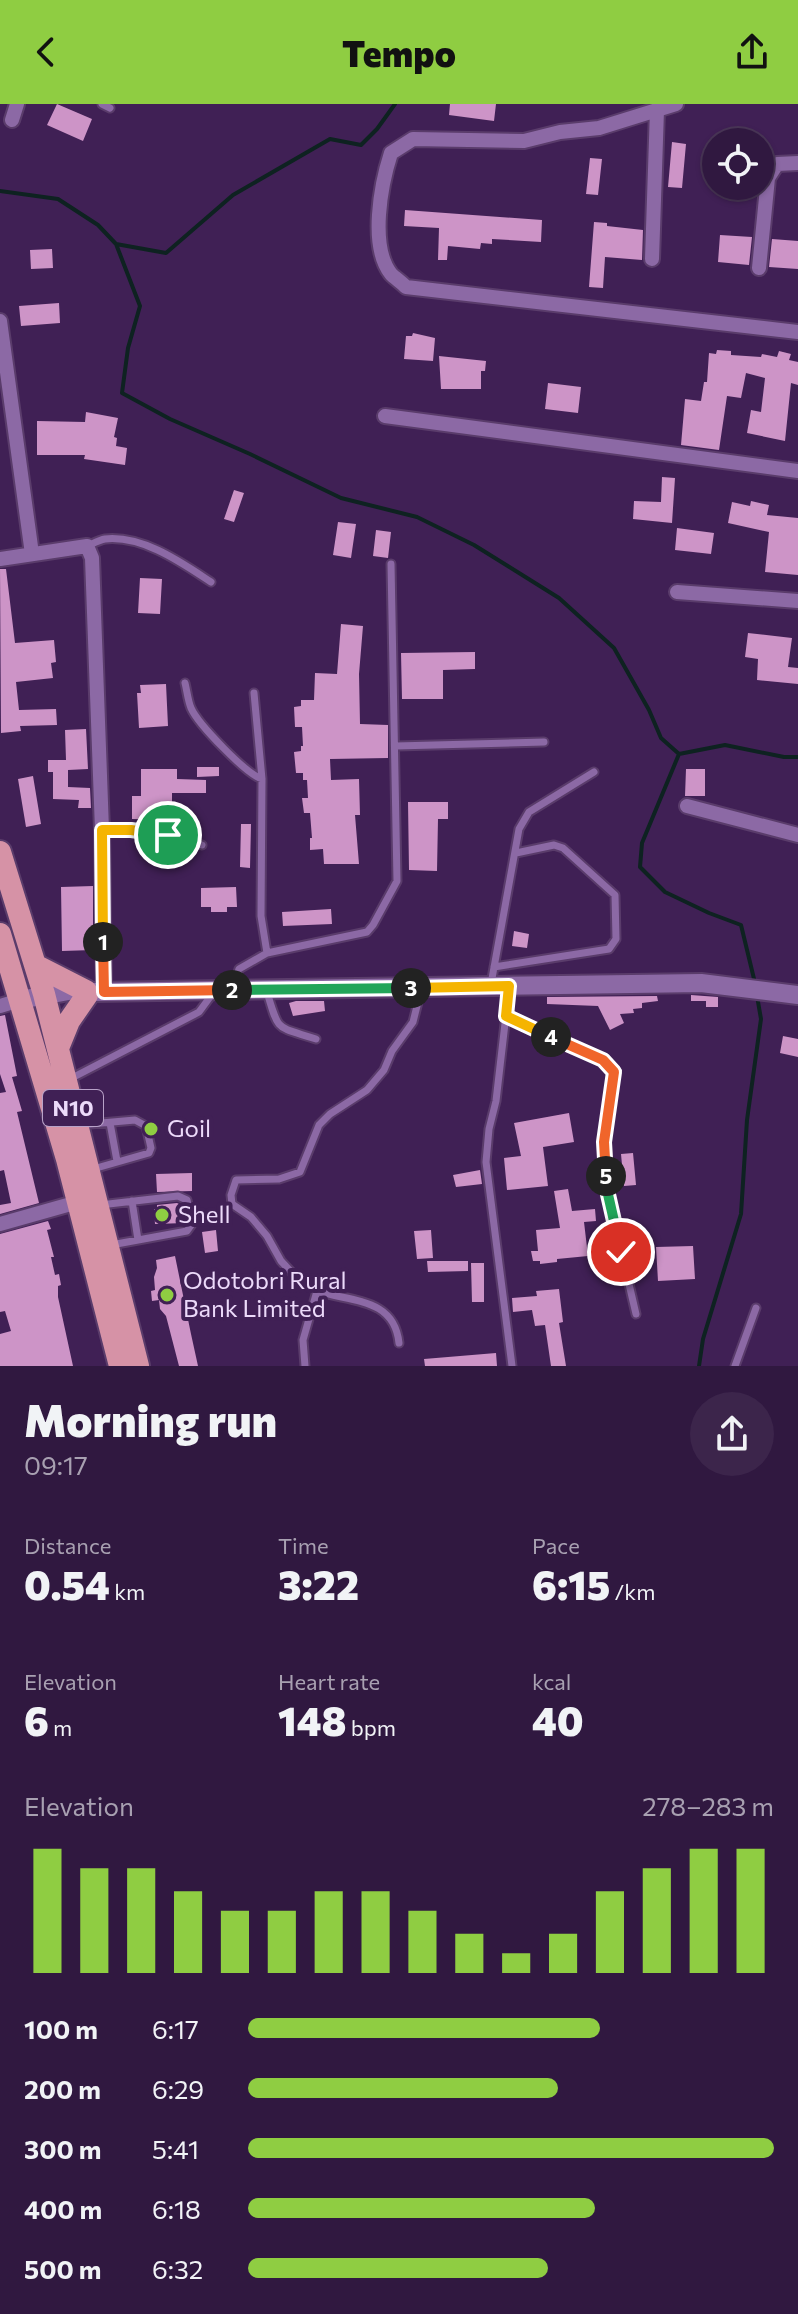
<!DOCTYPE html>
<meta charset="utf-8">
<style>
body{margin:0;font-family:Commissioner,sans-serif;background:#3c254b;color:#f1f3f6;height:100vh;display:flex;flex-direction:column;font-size:30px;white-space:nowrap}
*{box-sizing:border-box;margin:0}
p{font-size:26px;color:#a8a0b1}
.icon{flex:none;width:44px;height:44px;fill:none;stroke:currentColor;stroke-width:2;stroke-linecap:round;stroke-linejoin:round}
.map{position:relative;height:1262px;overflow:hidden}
.sheet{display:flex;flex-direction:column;background:#301840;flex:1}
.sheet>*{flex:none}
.fabs{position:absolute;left:702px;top:24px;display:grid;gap:16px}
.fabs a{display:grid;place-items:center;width:72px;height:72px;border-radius:50%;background:#301840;box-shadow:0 2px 6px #0004,0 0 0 2px #4b3759;font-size:40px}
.pin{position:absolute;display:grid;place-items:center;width:68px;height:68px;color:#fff;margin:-34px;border:4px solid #fff;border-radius:50%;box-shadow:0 2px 8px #0007}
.km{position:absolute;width:40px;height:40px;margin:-20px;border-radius:50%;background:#222;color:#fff;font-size:22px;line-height:40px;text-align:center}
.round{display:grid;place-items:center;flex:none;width:84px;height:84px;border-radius:42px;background:#3c254b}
.overview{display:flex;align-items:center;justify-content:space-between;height:136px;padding:0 24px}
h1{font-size:44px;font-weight:800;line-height:60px}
.figures{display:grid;grid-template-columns:repeat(3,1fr);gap:12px;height:136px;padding:8px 24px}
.figures div{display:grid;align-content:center}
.figures b{font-size:40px;font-weight:800}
.figures small{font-size:22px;font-weight:400}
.figures p{font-size:22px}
.chart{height:224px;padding:16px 24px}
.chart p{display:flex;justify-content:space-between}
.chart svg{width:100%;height:144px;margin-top:8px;stroke:#8fcd42;stroke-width:6}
ul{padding:0 24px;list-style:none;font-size:26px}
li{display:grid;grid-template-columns:128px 96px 1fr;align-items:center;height:60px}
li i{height:20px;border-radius:10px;background:#8fcd42}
header{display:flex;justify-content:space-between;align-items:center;height:104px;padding:0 24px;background:#8fcd42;color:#111;font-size:36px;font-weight:800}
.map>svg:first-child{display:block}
</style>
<header><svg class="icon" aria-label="back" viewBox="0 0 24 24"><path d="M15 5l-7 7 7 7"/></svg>Tempo<svg class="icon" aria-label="share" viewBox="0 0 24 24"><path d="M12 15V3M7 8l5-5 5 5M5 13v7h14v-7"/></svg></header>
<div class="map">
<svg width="798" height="1262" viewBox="0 0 798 1262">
<rect width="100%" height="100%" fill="#402055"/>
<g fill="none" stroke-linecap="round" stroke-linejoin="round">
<path stroke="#0e2221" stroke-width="4" d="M0 87 58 95 98 121 116 140 140 202 128 244 122 289 170 315 250 350 341 394 417 413 474 441 559 494 614 544 649 606 661 634 679 650 725 641 784 653H798
M116 140 166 149 233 91 330 35 361 41 377 25 395 0
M679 650 642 739 640 763 665 788 709 809 741 821 755 879
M699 1262 703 1235 741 1110 747 1016 761 915 757 892"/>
</g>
<path fill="#cd94c7" d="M57 0 92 15 83 37 47 21Z
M450 0H496L494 17 449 11Z
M672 38 686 40 682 84 668 83Z
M590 54 602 55 598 91 586 90Z
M405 106 542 116 541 138 492 135V140L481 139 480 145 448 142 447 156H438L439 124 404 122Z
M594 118 607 119V122L643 126 642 156 605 153 603 184 589 183Z
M720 131 752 133 749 161 718 158Z
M772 135 798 137V165L769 163Z
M52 145 53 164 31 165 30 146Z
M59 199 60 219 21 222 19 202Z
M413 229 435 234 433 257 404 255 406 232H412Z
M717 246 731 247V251L761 253 762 250 777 253 779 247 791 250 789 256 798 258V281L791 279 785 337 747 329 751 306 761 308 765 274 746 269 741 294 727 292 719 346 681 341 685 295 701 297 704 278H707L709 249 716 250Z
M439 252 486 257 485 267H481V285H441Z
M548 279 581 283 578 309 545 305Z
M86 308 118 314 114 333 117 334 116 342 127 344 125 361 84 355 85 351H37V317L85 318Z
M662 373 675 374 672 419 633 415 634 397 661 398Z
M234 386 244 389 234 418 224 415Z
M751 397 769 401 767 411 798 414V471L765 468 769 428 728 419 732 398 750 402Z
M338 418 356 420 351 454 333 451Z
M677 424 714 429 711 450 675 446Z
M376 426 391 428 388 454 373 452Z
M0 465H6L15 539 54 536 56 558 51 559 53 574 16 578 19 606 56 605 57 621 20 622 21 627 1 629Z
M140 474 162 475 160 510 138 509Z
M341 520 363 522 359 570 360 620 388 621V654L330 655 331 676 359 675 360 711H355L359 760H324L323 745 310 746V734H312L310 709H304L302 694H308L307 676H303V669H296L294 648 301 647V642H303L302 623H295L294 603 301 602V596H314L315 569 337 570Z
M748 529 792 534 788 563 798 564V580L757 576 758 555 745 553Z
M475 548V565L443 566V595H402L401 549Z
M166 580 168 622 139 624 137 589H141L140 581Z
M86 625 88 665 68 666V683L90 684 91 704H78L79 696 53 695V668H48V656H66L65 626Z
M197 663H219V672L197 673Z
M141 665H177V675L206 676V689H172V716L132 715V692H141Z
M686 665H705V692H685Z
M33 672 41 720 26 723 18 675Z
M408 698H448V715H438L437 767 409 766Z
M241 720H251L250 764 240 763Z
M93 782V846L62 847 61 783Z
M236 783 237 803H227V808H211V803H201V784Z
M331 805 332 820 283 822 282 808Z
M514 827 529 830 527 844 512 842Z
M691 891 718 893V903H706V897H691Z
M657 892 658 897 642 899V904L633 905 634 909 620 910 624 919 610 926 598 902 547 900V893Z
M296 897H324L325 907 293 912 289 899Z
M5 911 17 972 12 973 22 1007 17 1008 39 1099 0 1110V1101L11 1099 4 1066 0 1067V989L6 988 0 970V912Z
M783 932 798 935V953L780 949Z
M569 1009 574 1038 543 1043 548 1082 507 1086 504 1054 521 1052 514 1019Z
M633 1049 636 1081 624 1082 621 1050Z
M480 1066 482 1080 456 1083 453 1071Z
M192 1069V1087L157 1088 156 1070Z
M568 1085 572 1107 595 1105 596 1117 584 1118 588 1152 557 1155V1158L540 1160V1157H533L531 1147H538L536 1126 560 1124 554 1087Z
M177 1099 181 1101 185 1119 155 1120 154 1105H157V1101Z
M48 1117 51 1125 47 1126 54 1153H51L55 1171 59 1170 61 1181 58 1182V1193L73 1262H0V1230L11 1227 5 1207 0 1208V1130Z
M216 1126 218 1147 205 1149 202 1128Z
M431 1126 433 1154 417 1155 414 1127Z
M693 1142 695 1175 658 1177 656 1143Z
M175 1152 191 1230 198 1262H179L166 1212 160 1205 159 1196 152 1197 151 1187 155 1186 154 1173 157 1164 156 1156Z
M427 1157H468V1167L428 1168Z
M471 1159H484V1198H472Z
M559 1185 563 1218 559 1219 566 1262H551L545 1221 535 1222 532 1206 513 1208 512 1194 537 1192 536 1187Z
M496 1249 497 1262H425L424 1255Z"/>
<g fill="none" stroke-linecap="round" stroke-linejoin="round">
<g stroke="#5a3c6b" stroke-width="11">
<path id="service" d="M102 0 110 4
M87 442C92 440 99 436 105 435 143 431 182 459 211 478
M185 579C187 587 188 597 191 604 198 620 246 670 262 675
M396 642 544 638
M102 726C137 726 168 731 202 741
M267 849 367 828 373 821 397 777 391 460
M494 863 609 845 616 835 615 791 563 744 554 741 516 749
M491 880 519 725 529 708 594 668
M234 884 239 865 267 849 261 812 262 675 254 589
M509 885 496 997 489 1025 486 1058 512 1262
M267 888C279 929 276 922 316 935
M506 912 603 956 614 968 604 1038 607 1086 636 1210
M68 976 199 908 213 889
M110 1019 117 1057
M79 1021 135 1016 146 1022 151 1044 149 1049 93 1065
M132 1097 138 1136
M100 1101 178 1092 187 1096 192 1120 187 1127 111 1141
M317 1187C350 1198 394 1193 399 1239
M305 1262 303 1236 317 1187 295 1172 281 1157 267 1132 251 1113 232 1100 231 1091 236 1076 279 1075 300 1068 319 1021 330 1010 367 986 384 966 392 947 413 918 421 886
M735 1262 756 1204"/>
</g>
<g stroke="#5a3c6b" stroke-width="18">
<path id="minor" d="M676 0 599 24 560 28 524 37 413 35 391 49C381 80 369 142 391 170 395 174 401 178 406 183L798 228
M12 16 17 0
M652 155 657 6
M759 164 768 74 777 60 798 59
M0 217 32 450
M385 312 798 367
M0 455 87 442 92 454 102 726 104 888
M677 488 798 497
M687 702 798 731
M0 902 20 896
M0 1120 78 1098"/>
</g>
<g stroke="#5a3c6b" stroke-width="22">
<path id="tertiary" d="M20 896 74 886 93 888 701 879 798 891"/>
</g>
<g stroke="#5a3c6b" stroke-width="26">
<path id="trunk" d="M0 748 44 890 138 1262
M0 830 67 1055 120 1262
M35 861 86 887
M58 944 69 917 87 891"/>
</g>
<use href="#service" stroke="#8c69a5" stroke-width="7"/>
<use href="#minor" stroke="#8c69a5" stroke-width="14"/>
<use href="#tertiary" stroke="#8c69a5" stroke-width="18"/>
<use href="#trunk" stroke="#d692a6" stroke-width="22"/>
</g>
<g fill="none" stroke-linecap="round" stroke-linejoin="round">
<g stroke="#fff" stroke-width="16">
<path id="split-1" d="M103 838 102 726H131L168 731"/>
</g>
<g stroke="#fff" stroke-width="16">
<path id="split-2" d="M103 838 104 888 232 886"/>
</g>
<g stroke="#fff" stroke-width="16">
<path id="split-3" d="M232 886 411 884"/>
</g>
<g stroke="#fff" stroke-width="16">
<path id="split-4" d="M411 884 509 882 506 912 551 933"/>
</g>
<g stroke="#fff" stroke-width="16">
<path id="split-5" d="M551 933 603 956 614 968 604 1038 606 1072"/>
</g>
<g stroke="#fff" stroke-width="16">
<path id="split-6" d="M606 1072 607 1086 621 1148"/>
</g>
<use href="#split-1" stroke="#f5b400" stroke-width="10"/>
<use href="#split-2" stroke="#f0652b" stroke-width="10"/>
<use href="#split-3" stroke="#22a559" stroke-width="10"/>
<use href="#split-4" stroke="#f5b400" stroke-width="10"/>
<use href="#split-5" stroke="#f0652b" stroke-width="10"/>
<use href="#split-6" stroke="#22a559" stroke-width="10"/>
</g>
<g fill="#8fcd42" stroke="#402055" stroke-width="3">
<circle cx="151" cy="1025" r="8"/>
<circle cx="162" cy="1111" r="8"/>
<circle cx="167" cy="1191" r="8"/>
</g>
<g text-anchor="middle" stroke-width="8" stroke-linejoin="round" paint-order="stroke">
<rect fill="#402055" stroke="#b8a2c8" stroke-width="2" x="43" y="986" width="60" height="36" rx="6"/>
<g font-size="22" font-weight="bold" fill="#ecdafa">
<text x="73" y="1012">N10</text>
</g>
<g font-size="24" fill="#ecdafa" stroke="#402055" text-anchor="start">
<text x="167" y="1033">Goil</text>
<text x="178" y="1119">Shell</text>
<text x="183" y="1185">Odotobri Rural<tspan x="183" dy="28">Bank Limited</tspan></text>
</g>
</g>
</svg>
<div class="fabs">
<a><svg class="icon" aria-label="locate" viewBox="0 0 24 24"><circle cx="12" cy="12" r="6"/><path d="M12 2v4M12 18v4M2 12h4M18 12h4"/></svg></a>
</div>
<div class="pin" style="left:168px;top:731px;background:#1e9e55"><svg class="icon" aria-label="arrive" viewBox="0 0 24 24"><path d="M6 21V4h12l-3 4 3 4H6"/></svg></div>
<div class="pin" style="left:621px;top:1148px;background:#d93025"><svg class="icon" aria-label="check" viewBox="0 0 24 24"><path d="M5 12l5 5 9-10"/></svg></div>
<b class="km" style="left:103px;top:838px">1</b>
<b class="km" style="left:232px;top:886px">2</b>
<b class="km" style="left:411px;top:884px">3</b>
<b class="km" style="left:551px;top:933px">4</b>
<b class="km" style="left:606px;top:1072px">5</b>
</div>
<section class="sheet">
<div class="overview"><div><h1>Morning run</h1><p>09:17</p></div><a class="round"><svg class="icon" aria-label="share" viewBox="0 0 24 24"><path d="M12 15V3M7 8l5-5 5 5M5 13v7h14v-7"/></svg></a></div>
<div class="figures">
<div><p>Distance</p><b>0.54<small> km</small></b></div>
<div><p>Time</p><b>3:22</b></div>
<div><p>Pace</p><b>6:15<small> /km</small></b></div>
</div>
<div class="figures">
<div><p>Elevation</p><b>6<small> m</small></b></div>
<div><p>Heart rate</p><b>148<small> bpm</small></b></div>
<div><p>kcal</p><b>40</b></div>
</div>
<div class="chart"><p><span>Elevation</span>278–283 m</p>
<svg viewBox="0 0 160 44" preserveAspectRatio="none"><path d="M5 44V6M15 44V12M25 44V12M35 44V19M45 44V25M55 44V25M65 44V19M75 44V19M85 44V25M95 44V32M105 44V38M115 44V32M125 44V19M135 44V12M145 44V6M155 44V6"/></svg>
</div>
<ul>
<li><b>100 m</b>6:17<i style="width:67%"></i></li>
<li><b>200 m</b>6:29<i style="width:59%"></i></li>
<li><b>300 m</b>5:41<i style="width:100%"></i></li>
<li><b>400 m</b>6:18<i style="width:66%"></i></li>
<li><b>500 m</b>6:32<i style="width:57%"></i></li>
</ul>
</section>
